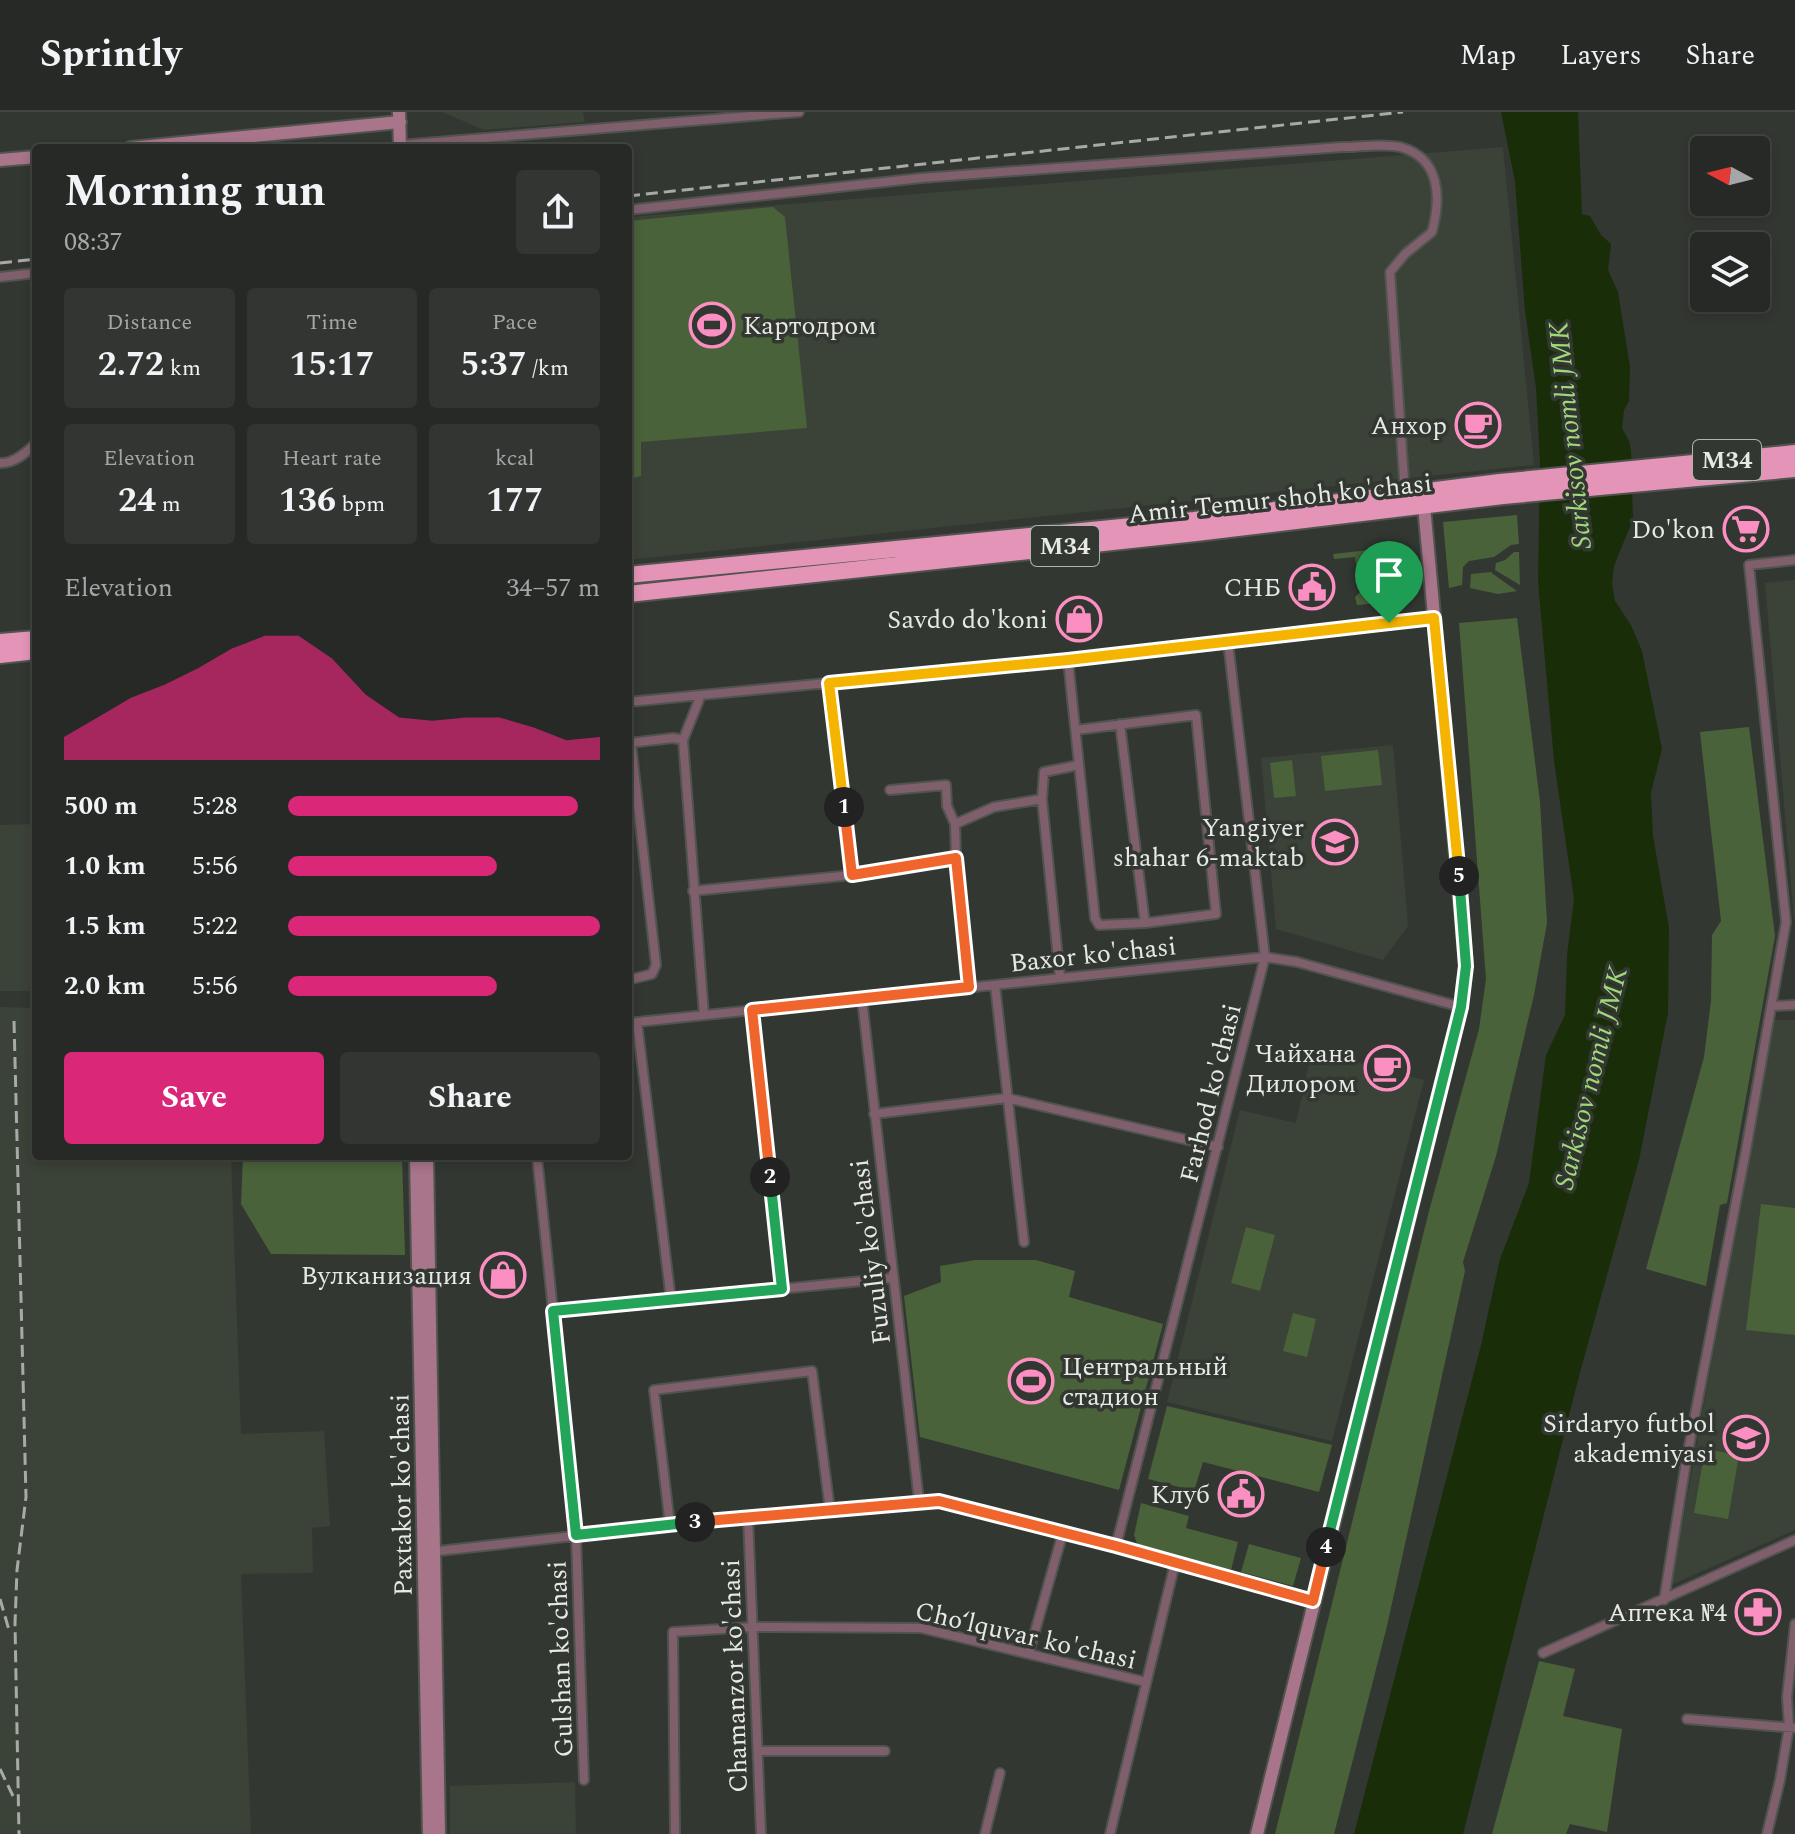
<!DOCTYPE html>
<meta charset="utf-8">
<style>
body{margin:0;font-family:Spectral,serif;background:#323532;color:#f1f3f6;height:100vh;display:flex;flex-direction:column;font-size:30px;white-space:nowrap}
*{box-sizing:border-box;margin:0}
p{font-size:26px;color:#a4a6a7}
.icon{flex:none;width:44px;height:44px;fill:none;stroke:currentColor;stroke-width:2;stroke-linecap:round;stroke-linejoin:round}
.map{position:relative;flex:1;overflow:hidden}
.drawer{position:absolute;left:32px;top:32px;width:600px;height:1016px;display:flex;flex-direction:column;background:#262925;border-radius:8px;box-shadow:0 4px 12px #0003,0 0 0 2px #424542}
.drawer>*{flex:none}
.needle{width:52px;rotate:277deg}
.buttons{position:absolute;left:1690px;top:24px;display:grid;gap:16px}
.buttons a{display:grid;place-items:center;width:80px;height:80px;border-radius:8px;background:#262925;box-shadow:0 4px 12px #0003,0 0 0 2px #424542;font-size:40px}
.pin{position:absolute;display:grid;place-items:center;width:68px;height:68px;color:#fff;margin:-82px -34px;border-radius:50% 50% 50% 0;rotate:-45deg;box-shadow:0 0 8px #0007}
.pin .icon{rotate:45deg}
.km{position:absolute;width:40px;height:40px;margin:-20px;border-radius:50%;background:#222;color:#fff;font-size:22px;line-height:40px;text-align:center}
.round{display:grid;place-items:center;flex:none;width:84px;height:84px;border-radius:8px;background:#323532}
.summary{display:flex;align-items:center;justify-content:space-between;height:136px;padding:0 32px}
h1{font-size:44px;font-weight:700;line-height:60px}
.metrics{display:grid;grid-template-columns:repeat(3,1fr);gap:12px;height:136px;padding:8px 32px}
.metrics div{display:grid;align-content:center;border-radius:8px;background:#323532;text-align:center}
.metrics b{font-size:34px;font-weight:700}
.metrics small{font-size:22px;font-weight:400}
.metrics p{font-size:22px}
.chart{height:224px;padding:16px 32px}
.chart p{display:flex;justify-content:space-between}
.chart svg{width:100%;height:144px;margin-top:8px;fill:#db2777;opacity:.7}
.action{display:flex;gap:16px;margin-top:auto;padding:16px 32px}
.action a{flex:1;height:92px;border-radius:8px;background:#db2777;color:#fff;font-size:32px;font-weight:700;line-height:92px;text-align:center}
.action a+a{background:#323532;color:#f1f3f6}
ul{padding:0 32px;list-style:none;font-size:26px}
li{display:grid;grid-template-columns:128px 96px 1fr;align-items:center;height:60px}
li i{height:20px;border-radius:10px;background:#db2777}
header{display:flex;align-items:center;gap:48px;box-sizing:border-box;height:112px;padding:0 40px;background:#262925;border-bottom:2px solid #424542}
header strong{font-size:38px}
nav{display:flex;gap:44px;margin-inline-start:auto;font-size:28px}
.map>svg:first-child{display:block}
</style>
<header>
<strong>Sprintly</strong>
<nav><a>Map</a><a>Layers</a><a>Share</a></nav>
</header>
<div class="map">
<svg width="1795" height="1722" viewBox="0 0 1795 1722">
<rect width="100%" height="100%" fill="#333731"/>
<path fill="#3b4237" d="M442 0H583L585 10 484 18Z
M1503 35 1534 353 628 448V105Z
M1795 468V807H1794L1765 471Z
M1393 633 1408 814 1383 848 1276 817 1261 646Z
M36 712V879H0V713Z
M0 895 36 896V1044H231L241 1322 324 1319 330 1414 312 1416 313 1461 241 1462 251 1722H0Z
M1774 908H1795V1418L1671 1473Z
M1312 938 1424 968 1332 1329 1167 1290 1240 998 1296 1011Z
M575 1670 576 1722H450V1674Z"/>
<path fill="#4a623a" d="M773 95 785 105 807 316 641 330V364L628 367V109Z
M1517 403 1519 432 1511 433 1494 445 1469 449 1463 455 1462 473 1449 476 1443 410Z
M1406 434 1409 457 1363 463 1358 470 1355 445 1334 447 1333 442Z
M1514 440H1519L1520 473 1495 458 1496 451 1505 448Z
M1491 460 1493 462 1517 479 1498 482 1470 476 1471 462Z
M1410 465 1413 488 1357 493 1355 485 1371 470Z
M1517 506 1540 690 1547 811 1534 883 1496 1044 1463 1150 1465 1159 1387 1514 1334 1722H1275L1429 1099 1479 917 1486 867 1459 511Z
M1749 615 1775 824 1727 1091 1720 1093 1706 1174 1646 1157 1704 945 1711 889 1712 823 1721 809 1700 620Z
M1378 638 1382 673 1325 679 1321 644Z
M1292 648 1296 684 1274 686 1270 651Z
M243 1044H402L405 1143 271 1142 241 1092Z
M1761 1092 1795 1096V1223L1746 1218Z
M1246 1115 1275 1123 1260 1179 1231 1171Z
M975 1148H1036L1075 1159 1069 1185 1163 1212 1119 1378 920 1325 904 1184 941 1170 940 1154Z
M1293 1201 1316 1207 1307 1245 1283 1239Z
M1167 1294 1332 1333 1319 1380 1203 1350 1194 1379 1148 1367Z
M1705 1337 1739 1343 1728 1407 1694 1401Z
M1141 1391 1189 1404 1186 1416 1238 1430 1231 1458 1138 1434 1134 1423Z
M1249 1432 1301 1446 1293 1474 1241 1460Z
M1539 1549 1575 1557 1563 1604 1622 1617 1607 1720 1570 1712 1566 1722H1492Z"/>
<path fill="#192d09" d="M1501 0H1578L1582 102 1590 104 1601 123 1611 132 1608 158 1618 180 1630 255 1629 289 1624 298 1622 316 1629 329 1631 339 1633 407 1614 454 1612 472 1615 489 1631 513 1642 539 1662 637 1651 681 1653 724 1669 816 1668 901 1639 1048 1579 1264 1463 1722H1354L1481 1233 1500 1147 1529 1071 1546 943 1565 903 1567 843 1574 787 1554 649 1538 470 1540 350 1536 276 1525 199 1515 69Z"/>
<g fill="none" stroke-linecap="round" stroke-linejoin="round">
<g stroke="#50534e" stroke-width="12">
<path id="street" d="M400 33 799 0
M628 98 921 66 1342 35C1360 35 1382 31 1400 35 1441 46 1441 86 1432 120L1405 142 1390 160 1405 382
M0 165 36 161
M0 351C14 352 27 340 36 331
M829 571 852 763
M701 583 683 628 704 903
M628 590 1068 548 1434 506
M1120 612 1145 811
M1076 618 1196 603 1216 802 1145 811 1099 813 1095 806 1079 653
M629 631 673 626 683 628
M890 678 946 673 947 694 955 712 994 695 1042 687 1044 660 1079 653 1068 548
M1042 687 1060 866
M955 712 956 746 969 875
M693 779 852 763 956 746
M628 868 652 862 656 853 631 631
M995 873 1024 1130
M862 887 919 1389
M1773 894 1795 893
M752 898 782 1177
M637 910 671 1188
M628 911 1265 845 1297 850 1461 895
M874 1002 1007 986 1218 1035
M537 1044 576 1423 584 1668
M553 1199 893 1166
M748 1405 761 1722
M670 1413 654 1278 812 1259 830 1398
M1116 1434 1265 845 1228 530
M429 1440 748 1405 939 1389 1116 1434 1313 1489
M1664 1488 1686 1350 1746 1038 1786 810 1749 453 1795 448
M1029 1541 1063 1420
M1543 1541 1795 1428
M1687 1607 1795 1616
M758 1639H885
M675 1722 673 1520 753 1515 921 1516 1146 1570
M985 1722 1000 1661
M1110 1722 1175 1451
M1767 1722 1780 1668 1789 1615 1787 1585 1795 1512"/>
</g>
<g stroke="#50534e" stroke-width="16">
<path id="secondary" d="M399 0 400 36
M130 36 400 10
M0 48 36 45
M416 1044 429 1722
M427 1044 439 1722
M1257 1722 1461 895 1466 854 1424 394"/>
</g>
<g stroke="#50534e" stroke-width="20">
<path id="highway" d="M628 463 1194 408 1500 370 1795 341
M628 482 1196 421 1503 384 1795 357
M0 530 36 527
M0 543 36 539"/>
</g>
<use href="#street" stroke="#805f6c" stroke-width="8"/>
<use href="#secondary" stroke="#a8758b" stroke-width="12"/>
<use href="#highway" stroke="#e494b7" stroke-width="16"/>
<path stroke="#a7aaa6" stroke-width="3" stroke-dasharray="12 6" stroke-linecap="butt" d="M628 84 1403 0
M0 151 36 147
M14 909 26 1385 17 1458 15 1512 19 1722
M0 1487 9 1518
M0 1657 13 1684"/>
</g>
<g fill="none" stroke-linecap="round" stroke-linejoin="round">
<g stroke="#fff" stroke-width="16">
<path id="split-1" d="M844 695 829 571 1068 548 1389 511"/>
</g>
<g stroke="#fff" stroke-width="16">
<path id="split-2" d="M770 1065 752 898 969 875 956 746 852 763 844 695"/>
</g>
<g stroke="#fff" stroke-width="16">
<path id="split-3" d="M695 1410 576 1423 553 1199 782 1177 770 1065"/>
</g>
<g stroke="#fff" stroke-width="16">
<path id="split-4" d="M695 1410 939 1389 1116 1434 1313 1489 1326 1435"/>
</g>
<g stroke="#fff" stroke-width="16">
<path id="split-5" d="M1326 1435 1461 895 1466 854 1459 764"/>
</g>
<g stroke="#fff" stroke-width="16">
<path id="split-6" d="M1389 511 1434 506 1459 764"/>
</g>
<use href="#split-1" stroke="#f5b400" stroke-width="10"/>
<use href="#split-2" stroke="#f0652b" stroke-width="10"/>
<use href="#split-3" stroke="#22a559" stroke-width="10"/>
<use href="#split-4" stroke="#f0652b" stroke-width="10"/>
<use href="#split-5" stroke="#22a559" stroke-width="10"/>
<use href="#split-6" stroke="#f5b400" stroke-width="10"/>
</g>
<defs>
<g id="stadium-ring" transform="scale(2.3)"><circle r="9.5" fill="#333731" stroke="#fc8fc1" stroke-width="1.5"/><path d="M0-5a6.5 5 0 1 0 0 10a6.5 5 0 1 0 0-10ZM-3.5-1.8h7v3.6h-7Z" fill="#fc8fc1"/></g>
<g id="cafe-ring" transform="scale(2.3)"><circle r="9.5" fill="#333731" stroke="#fc8fc1" stroke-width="1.5"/><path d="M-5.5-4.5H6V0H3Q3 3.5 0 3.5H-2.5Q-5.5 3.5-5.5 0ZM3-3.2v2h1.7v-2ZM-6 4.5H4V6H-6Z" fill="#fc8fc1"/></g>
<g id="supermarket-ring" transform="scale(2.3)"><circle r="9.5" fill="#333731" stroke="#fc8fc1" stroke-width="1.5"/><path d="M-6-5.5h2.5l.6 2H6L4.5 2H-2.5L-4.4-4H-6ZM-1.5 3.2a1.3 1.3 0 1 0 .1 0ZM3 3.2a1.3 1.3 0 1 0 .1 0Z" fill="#fc8fc1"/></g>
<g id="civic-ring" transform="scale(2.3)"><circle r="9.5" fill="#333731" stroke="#fc8fc1" stroke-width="1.5"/><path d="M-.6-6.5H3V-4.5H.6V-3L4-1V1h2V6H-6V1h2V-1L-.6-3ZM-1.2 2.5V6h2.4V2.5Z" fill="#fc8fc1"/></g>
<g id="shop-ring" transform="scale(2.3)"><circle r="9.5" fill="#333731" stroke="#fc8fc1" stroke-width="1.5"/><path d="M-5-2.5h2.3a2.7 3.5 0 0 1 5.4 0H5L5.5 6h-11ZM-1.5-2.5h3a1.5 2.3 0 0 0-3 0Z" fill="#fc8fc1"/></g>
<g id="school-ring" transform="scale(2.3)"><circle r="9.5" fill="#333731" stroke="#fc8fc1" stroke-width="1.5"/><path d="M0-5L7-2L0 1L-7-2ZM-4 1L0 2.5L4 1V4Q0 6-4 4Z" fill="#fc8fc1"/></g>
<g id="pharmacy-ring" transform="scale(2.3)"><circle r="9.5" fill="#333731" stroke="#fc8fc1" stroke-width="1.5"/><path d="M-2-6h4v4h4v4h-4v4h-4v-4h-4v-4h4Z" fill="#fc8fc1"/></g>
</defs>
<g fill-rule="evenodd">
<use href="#stadium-ring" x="712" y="213"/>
<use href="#cafe-ring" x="1478" y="313"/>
<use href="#supermarket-ring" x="1746" y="417"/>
<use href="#civic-ring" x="1312" y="475"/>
<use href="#shop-ring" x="1079" y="507"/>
<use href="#school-ring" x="1335" y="730"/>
<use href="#cafe-ring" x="1387" y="956"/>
<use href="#shop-ring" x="503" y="1163"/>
<use href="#stadium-ring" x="1031" y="1269"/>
<use href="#school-ring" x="1746" y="1326"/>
<use href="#civic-ring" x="1241" y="1382"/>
<use href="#pharmacy-ring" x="1758" y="1500"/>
</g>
<g text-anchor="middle" stroke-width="7" stroke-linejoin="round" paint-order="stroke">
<g fill="#333731" stroke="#b0b4af" stroke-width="2">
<rect x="1693" y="328" width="68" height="40" rx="6"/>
<rect x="1031" y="414" width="68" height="40" rx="6"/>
</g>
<g font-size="24" font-weight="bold" fill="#e6e9e5">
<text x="1727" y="356">M34</text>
<text x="1065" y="442">M34</text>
</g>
<g font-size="26" fill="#e6e9e5" stroke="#333731" text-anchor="end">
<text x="743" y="222" text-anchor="start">Картодром</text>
<text x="1447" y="322">Анхор</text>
<text x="1715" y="426">Do'kon</text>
<text x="1281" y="484">СНБ</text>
<text x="1048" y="516">Savdo do'koni</text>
<text x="1304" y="724">Yangiyer<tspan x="1304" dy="30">shahar 6-maktab</tspan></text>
<text x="1356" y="950">Чайхана<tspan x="1356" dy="30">Дилором</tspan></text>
<text x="472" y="1172">Вулканизация</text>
<text x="1062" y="1263" text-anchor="start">Центральный<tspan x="1062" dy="30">стадион</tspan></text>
<text x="1715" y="1320">Sirdaryo futbol<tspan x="1715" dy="30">akademiyasi</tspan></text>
<text x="1210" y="1391">Клуб</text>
<text x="1727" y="1509">Аптека №4</text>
</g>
<g font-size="26" fill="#e6e9e5" stroke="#333731">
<text transform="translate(1280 386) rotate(-6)" y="9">Amir Temur shoh ko'chasi</text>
<text transform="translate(1093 842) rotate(-6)" y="9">Baxor ko'chasi</text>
<text transform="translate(1210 981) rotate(-76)" y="9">Farhod ko'chasi</text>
<text transform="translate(870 1140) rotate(-97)" y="9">Fuzuliy ko'chasi</text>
<text transform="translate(401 1383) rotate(-91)" y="9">Paxtakor ko'chasi</text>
<text transform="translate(1026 1523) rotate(13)" y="9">Cho‘lquvar ko'chasi</text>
<text transform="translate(560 1547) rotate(-92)" y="9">Gulshan ko'chasi</text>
<text transform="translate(734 1564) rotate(-92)" y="9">Chamanzor ko'chasi</text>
</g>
<g font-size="28" font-style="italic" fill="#9fd77b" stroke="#333731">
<text transform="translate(1569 323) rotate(-96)" y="10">Sarkisov nomli JMK</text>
<text transform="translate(1590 965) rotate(-76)" y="10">Sarkisov nomli JMK</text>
</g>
</g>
</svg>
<div class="buttons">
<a><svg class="needle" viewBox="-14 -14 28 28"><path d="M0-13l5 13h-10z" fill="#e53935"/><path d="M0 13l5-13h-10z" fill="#a4a6a7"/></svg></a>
<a><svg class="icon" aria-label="layers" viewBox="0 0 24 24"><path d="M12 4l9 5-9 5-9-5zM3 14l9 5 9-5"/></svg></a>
</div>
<div class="pin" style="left:1389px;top:511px;background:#1e9e55"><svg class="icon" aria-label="arrive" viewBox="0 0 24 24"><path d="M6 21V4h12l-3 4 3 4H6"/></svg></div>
<b class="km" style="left:844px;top:695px">1</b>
<b class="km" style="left:770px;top:1065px">2</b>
<b class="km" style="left:695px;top:1410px">3</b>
<b class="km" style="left:1326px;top:1435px">4</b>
<b class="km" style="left:1459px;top:764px">5</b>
<section class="drawer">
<div class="summary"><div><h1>Morning run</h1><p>08:37</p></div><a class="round"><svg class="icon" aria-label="share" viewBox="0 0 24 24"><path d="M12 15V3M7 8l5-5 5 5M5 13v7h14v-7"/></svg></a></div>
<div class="metrics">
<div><p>Distance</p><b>2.72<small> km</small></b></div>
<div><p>Time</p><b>15:17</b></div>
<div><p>Pace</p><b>5:37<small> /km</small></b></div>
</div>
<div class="metrics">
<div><p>Elevation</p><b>24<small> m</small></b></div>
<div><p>Heart rate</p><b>136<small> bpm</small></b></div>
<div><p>kcal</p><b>177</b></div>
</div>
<div class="chart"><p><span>Elevation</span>34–57 m</p>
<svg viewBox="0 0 160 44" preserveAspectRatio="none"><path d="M0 44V37L10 31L20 25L30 21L40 16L50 10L60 6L70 6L80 13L90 24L100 31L110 32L120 31L130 31L140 34L150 38L160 37V44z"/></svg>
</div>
<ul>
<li><b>500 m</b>5:28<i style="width:93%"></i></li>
<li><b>1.0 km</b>5:56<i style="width:67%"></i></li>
<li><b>1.5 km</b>5:22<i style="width:100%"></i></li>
<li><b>2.0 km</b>5:56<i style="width:67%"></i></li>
</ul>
<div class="action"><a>Save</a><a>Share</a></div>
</section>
</div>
